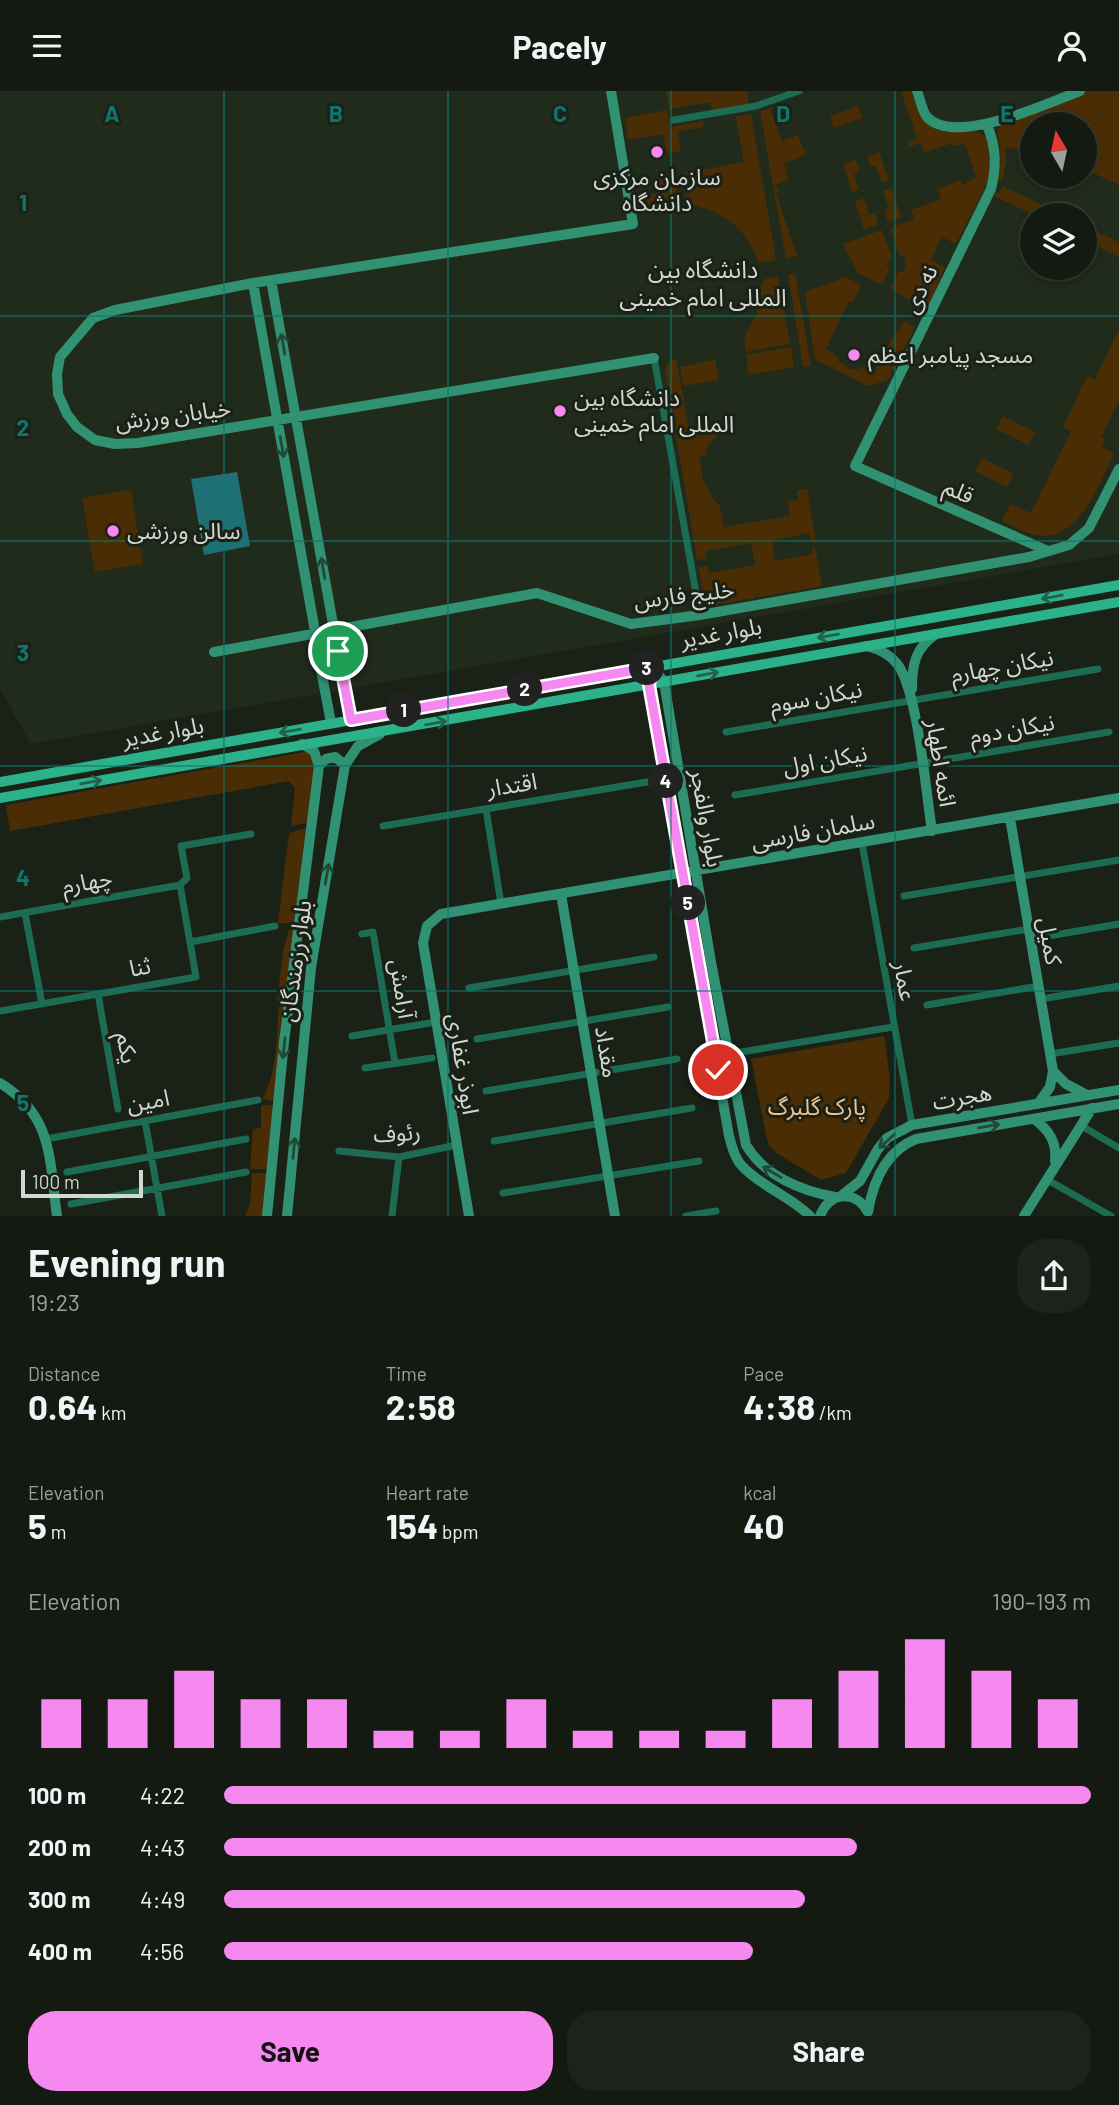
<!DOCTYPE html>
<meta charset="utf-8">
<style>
body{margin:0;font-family:Barlow,"Noto Sans Arabic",sans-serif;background:#1d221a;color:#f1f3f6;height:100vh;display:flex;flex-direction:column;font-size:26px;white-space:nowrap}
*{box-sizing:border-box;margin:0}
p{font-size:23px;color:#9da09f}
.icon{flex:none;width:38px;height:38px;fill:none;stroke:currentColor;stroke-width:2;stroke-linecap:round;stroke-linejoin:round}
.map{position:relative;height:1125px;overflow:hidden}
.panel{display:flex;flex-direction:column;background:#141911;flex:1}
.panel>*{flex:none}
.needle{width:46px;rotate:351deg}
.buttons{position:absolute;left:1020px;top:21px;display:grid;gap:14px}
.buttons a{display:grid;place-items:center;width:77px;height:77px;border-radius:50%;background:#141911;box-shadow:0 4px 10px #0003,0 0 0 2px #333831;font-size:35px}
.scale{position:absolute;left:21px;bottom:18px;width:122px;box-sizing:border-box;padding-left:7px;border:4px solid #d2d7d0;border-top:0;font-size:19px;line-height:24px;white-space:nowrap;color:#d2d7d0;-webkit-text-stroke:5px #1a2117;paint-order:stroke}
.pin{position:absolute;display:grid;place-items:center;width:60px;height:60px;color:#fff;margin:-30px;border:4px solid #fff;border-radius:50%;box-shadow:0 2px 7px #0007}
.km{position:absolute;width:35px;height:35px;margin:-18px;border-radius:50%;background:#222;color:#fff;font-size:19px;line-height:35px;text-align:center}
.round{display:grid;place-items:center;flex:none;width:74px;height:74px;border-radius:28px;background:#1d221a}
.headline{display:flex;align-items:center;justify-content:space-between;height:119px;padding:0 28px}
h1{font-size:38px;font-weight:700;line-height:52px}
.stats{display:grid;grid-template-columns:repeat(3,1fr);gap:10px;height:119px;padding:7px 28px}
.stats div{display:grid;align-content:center}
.stats b{font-size:35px;font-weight:700}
.stats small{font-size:19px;font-weight:400}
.stats p{font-size:19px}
.chart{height:196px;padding:14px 28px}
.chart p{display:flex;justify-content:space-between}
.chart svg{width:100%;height:126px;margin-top:7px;stroke:#f589ef;stroke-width:6}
.primary-button{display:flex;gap:14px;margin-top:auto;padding:14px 28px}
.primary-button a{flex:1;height:80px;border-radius:28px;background:#f589ef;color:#111;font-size:28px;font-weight:700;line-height:80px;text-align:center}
.primary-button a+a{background:#1d221a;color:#f1f3f6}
ul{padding:0 28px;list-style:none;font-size:23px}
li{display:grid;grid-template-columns:112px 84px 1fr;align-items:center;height:52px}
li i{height:18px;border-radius:9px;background:#f589ef}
header{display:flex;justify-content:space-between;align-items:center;height:91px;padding:0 28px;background:#141911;font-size:32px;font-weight:700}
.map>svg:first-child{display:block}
</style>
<header><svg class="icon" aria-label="menu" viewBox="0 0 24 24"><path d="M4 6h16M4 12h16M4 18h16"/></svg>Pacely<svg class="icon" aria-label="person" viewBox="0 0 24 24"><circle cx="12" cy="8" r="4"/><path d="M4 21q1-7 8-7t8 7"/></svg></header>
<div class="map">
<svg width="1119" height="1125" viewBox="0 0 1119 1125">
<rect width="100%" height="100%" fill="#1a2117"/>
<path fill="#202b1b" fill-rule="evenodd" d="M0 0H1119V463L31 653 0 598ZM1032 33H1085V86H1032ZM1032 124H1085V177H1032Z"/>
<path fill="#4a2d04" d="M666 0H747L749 13 712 19 710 11 669 18Z
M901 0H911C937 74 967 18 990 51L991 84 956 153 942 146 931 169 945 177 922 228 911 224 916 212 890 198 898 181H904L906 176 905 167 899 164 890 137 914 128 911 119 941 108 938 98 960 89 962 94 976 86 965 52 953 55 952 52 924 62 921 52 909 56 907 51 917 47Z
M1086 0H1119V94L1085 78V33H1032V63L1005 56 1006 72 1002 90 997 89 1001 70 998 38 1001 31Z
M858 15 862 27 834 37 830 25Z
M770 17 782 50 798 44 806 64 784 72 789 89 776 93 779 100 776 102 797 165 786 168 760 20Z
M667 19 671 36 703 30 704 36 678 40 681 60 667 63 663 43 628 49 625 27Z
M751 23 776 169 758 172C751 149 737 131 714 121 705 117 696 115 687 110L681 83 744 71 736 26Z
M879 61 889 89 882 92 876 75 870 76 867 66Z
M856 69 860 80 854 83 859 98 852 101 843 73Z
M674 85 679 112 643 119 641 106 658 102 656 88Z
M1003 95 1063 124H1034L994 105 996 101 999 102Z
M892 97 901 127 888 131 884 119 889 117 883 100Z
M864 107 869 124 875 122 878 134 864 139 855 110Z
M1085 135 1119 151V166L1085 149Z
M882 139 892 166 886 174 890 177 882 194 858 182 843 153Z
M795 182 811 275 803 276 788 183Z
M778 186 790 253 746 261 744 246 756 225 761 195 764 188Z
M846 186 861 194 853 211 849 210 826 258 839 266 838 270 850 278 857 279 860 276 874 281 895 241H898L904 230 915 236 888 289 868 295 815 269 805 201Z
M1119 238V310L1101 346 1106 348 1102 356 1114 362C1101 390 1078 453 1037 444 1025 442 1013 435 1002 430L1010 413 1031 422 1071 340 1063 336 1087 285 1095 288Z
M791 256 794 276 749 284 746 264Z
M676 267 689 338 720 335 721 342 707 355 705 365 699 366 703 388 712 406 720 415 724 436 790 425 788 411 798 409 797 399 807 398 816 451 812 452 809 442 772 450 775 470 812 463V456H815L822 495 720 513 705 510 698 476 708 475 709 482 755 474 751 452 706 460V468L697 469 665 279 668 271Z
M715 269 719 289 684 295 680 276Z
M1003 325 1035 341 1029 354 996 338Z
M982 367 1014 383 1007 396 975 380Z
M131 399 143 473 95 481 82 407Z
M304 661H312L316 668 308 732 291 735 295 697 289 690 10 740 6 714Z
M306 737 294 832H278L289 742Z
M289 837H295L284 909 277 910 283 861Z
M283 913 274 1010 262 1008C278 982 276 945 279 915Z
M884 945 890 987 889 1007 846 1082 821 1089 775 1061 768 1053 751 968Z
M261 1014H274L268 1078H250L253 1038 261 1037Z
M252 1082H268L263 1125H245L250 1114Z"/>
<path fill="#1f7075" d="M237 381 250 455 204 464 191 388Z"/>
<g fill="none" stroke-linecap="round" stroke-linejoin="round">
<path stroke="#1d6b53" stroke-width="7" d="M674 29 756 15 799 0
M654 267 700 524
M726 641 1098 578
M735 704 1109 641
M486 718 501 813
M383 735 647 691
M862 752 912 1034
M180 794 187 787 181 755 251 743
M904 805 1119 769
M25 822 42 913
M0 826 180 794
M362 843 373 841 395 972
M1031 848 1119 833
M190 851 275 835
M914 857 1029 838
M469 897 654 866
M98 903 118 1018
M1041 908 1119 895
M927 914 1039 895
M0 920 196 886 180 794
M352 945 436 931
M477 948 668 916
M729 963 893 936
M1050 963 1119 952
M365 977 432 967
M486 1000 677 968
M145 1030 162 1125
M1080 1034 1119 1057
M46 1048 258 1009
M494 1050 692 1017
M339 1060 399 1066 457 1054
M67 1081 246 1048
M1046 1088 1111 1125
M503 1102 699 1070
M71 1113 246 1081
M392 1125 399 1066
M686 1125 716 1120"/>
<path stroke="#319173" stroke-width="10" d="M611 0 633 133 253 192 115 219 93 227 60 266 57 283 58 303 67 323 77 336 95 349 115 353 138 352 654 267
M917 0C920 7 922 20 927 26 955 56 1048 12 1080 0
M987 34C996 56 997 74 991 98L855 375 1048 460
M271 189 335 544
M253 192 316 546
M866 555C879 558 890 563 898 574 918 602 926 702 932 740
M339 560 351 629
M214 561 537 502 631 533 700 524 1029 466 1069 454 1089 437 1119 378
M318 563 331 632
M653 576 664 591 711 871 746 1054C764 1085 802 1100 835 1106
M653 576 649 594 729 1045C732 1056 735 1068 743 1076 762 1096 790 1105 810 1125
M912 598C912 574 915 557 936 543
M319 675 326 668 335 666 345 674
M1010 727 1053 980 1050 996 1038 1013
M561 803 615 1125
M1053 980 1066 993 1087 1004
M0 992C54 1025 49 1069 57 1125
M1034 1028C1049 1039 1057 1051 1055 1070
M841 1105 860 1090 878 1058 887 1047 912 1034 1119 999
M868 1121C873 1091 886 1060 916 1048L1119 1013
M267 1125 284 951 319 675 314 660 302 653
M287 1125 311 877 345 674 358 655 380 643
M469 1125 423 852 427 835 441 823 1119 707
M820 1125C829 1101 855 1098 868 1121
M1024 1125 1092 1017"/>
<path stroke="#2cb28b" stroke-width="10" d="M0 691 1119 494
M0 707 1119 511"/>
</g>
<defs><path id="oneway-shaft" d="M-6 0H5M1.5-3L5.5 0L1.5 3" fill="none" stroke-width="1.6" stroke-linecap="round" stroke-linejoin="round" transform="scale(1.75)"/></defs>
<g stroke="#224837">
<use href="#oneway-shaft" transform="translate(283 253) rotate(-100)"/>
<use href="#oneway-shaft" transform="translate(282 356) rotate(80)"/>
<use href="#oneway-shaft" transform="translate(323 477) rotate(-100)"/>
<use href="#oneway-shaft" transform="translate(327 783) rotate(-80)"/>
<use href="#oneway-shaft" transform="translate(284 957) rotate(96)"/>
<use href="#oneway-shaft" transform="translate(989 1035) rotate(-10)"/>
<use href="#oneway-shaft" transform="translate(887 1050) rotate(138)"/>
<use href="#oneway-shaft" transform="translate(294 1057) rotate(-84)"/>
<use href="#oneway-shaft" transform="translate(772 1081) rotate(-149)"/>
</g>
<g stroke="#22624b">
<use href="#oneway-shaft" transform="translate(1052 506) rotate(170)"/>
<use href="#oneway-shaft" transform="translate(828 545) rotate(170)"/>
<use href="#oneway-shaft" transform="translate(708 583) rotate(-10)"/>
<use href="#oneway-shaft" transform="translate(436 632) rotate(-10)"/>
<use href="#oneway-shaft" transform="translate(290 640) rotate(170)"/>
<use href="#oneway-shaft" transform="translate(91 691) rotate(-10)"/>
</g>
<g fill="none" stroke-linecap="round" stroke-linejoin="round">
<g stroke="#fff" stroke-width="14">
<path id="route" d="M338 560 351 629 653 576 649 594 718 979"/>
</g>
<use href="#route" stroke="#f589ef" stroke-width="9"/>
</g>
<path fill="none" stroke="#0f766e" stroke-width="2" stroke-opacity="0.55" d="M224 0V1125M448 0V1125M671 0V1125M895 0V1125M0 225H1119M0 450H1119M0 675H1119M0 900H1119"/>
<g fill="#f589ef" stroke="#1a2117" stroke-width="2.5">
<circle cx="657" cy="61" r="7"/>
<circle cx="854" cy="264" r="7"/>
<circle cx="560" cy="320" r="7"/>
<circle cx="113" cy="440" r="7"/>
</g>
<g text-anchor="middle" stroke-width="6" stroke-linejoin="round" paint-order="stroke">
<g font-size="23" fill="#d2d7d0" stroke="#1a2117" text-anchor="start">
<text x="657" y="94" text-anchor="middle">سازمان مرکزی<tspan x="657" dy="26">دانشگاه</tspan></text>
<text x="868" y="272">مسجد پیامبر اعظم</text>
<text x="574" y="315">دانشگاه بین<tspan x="574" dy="26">المللی امام خمینی</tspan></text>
<text x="127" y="448">سالن ورزشی</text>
</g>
<g font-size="23" fill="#d2d7d0" stroke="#1a2117">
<text transform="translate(920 198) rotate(-64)" y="8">نه دی</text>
<text transform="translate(173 324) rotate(-7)" y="8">خیابان ورزش</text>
<text transform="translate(959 400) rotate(24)" y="8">قلم</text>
<text transform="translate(684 504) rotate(-7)" y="8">خلیج فارس</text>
<text transform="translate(721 542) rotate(-10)" y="8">بلوار غدیر</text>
<text transform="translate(1002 575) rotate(-10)" y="8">نیکان چهارم</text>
<text transform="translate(816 606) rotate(-10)" y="8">نیکان سوم</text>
<text transform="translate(1012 638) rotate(-10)" y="8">نیکان دوم</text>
<text transform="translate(163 641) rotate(-10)" y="8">بلوار غدیر</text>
<text transform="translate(825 669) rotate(-10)" y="8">نیکان اول</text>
<text transform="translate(941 672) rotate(81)" y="8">ائمه اطهار</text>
<text transform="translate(512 694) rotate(-9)" y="8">اقتدار</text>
<text transform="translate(707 727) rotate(80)" y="8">بلوار والفجر</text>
<text transform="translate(813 740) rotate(-10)" y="8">سلمان فارسی</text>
<text transform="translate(87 791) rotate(-10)" y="8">چهارم</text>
<text transform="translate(1050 850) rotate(80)" y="8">کمیل</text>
<text transform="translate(295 870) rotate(-82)" y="8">بلوار رزمندگان</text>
<text transform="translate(140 876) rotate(-10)" y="8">ثنا</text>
<text transform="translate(905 890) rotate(80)" y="8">عمار</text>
<text transform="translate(402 898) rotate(81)" y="8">آرامش</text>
<text transform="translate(127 957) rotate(80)" y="8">یکم</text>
<text transform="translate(607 961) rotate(81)" y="8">مقداد</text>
<text transform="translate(463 973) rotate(81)" y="8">ابوذر غفاری</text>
<text transform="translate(962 1006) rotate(-10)" y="8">هجرت</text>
<text transform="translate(148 1010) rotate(-10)" y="8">امین</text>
<text transform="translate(397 1042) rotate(-3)" y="8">رئوف</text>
</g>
<g font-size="23" fill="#f4c189" stroke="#1a2117">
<text x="817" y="1024">پارک گلبرگ</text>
</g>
<g font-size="24" fill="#d2d7d0" stroke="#1a2117">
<text x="703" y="187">دانشگاه بین<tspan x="703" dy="28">المللی امام خمینی</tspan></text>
</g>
</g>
<g font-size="23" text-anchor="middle" font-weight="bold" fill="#0f766e" stroke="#1a2117" stroke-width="6" stroke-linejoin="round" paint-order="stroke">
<text x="112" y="31">A</text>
<text x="336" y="31">B</text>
<text x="560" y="31">C</text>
<text x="783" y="31">D</text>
<text x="1007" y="31">E</text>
<text x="23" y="120">1</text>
<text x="23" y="345">2</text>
<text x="23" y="570">3</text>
<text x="23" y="795">4</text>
<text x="23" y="1020">5</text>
</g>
</svg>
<div class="buttons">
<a><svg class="needle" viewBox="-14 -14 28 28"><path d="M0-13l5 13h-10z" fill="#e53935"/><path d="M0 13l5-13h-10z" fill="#9da09f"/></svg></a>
<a><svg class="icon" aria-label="layers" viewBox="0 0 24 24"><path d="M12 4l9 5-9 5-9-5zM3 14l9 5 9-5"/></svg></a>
</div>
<div class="scale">100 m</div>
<div class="pin" style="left:338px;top:560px;background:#1e9e55"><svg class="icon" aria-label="arrive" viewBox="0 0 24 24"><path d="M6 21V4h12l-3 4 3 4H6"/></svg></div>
<div class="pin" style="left:718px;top:979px;background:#d93025"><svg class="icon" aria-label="check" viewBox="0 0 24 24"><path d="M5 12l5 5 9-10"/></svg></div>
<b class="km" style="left:404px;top:619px">1</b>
<b class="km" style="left:525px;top:598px">2</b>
<b class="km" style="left:647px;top:577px">3</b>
<b class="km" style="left:666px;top:690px">4</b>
<b class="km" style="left:688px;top:812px">5</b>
</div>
<section class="panel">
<div class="headline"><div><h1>Evening run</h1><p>19:23</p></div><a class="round"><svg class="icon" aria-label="share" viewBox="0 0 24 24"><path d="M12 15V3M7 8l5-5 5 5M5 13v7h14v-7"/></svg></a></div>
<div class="stats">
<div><p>Distance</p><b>0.64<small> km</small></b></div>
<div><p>Time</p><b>2:58</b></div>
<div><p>Pace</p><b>4:38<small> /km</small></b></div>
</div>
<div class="stats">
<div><p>Elevation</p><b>5<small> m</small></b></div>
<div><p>Heart rate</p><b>154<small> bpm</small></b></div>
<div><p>kcal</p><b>40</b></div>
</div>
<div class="chart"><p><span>Elevation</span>190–193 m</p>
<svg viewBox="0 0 160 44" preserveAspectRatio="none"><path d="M5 44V27M15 44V27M25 44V17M35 44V27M45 44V27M55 44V38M65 44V38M75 44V27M85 44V38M95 44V38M105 44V38M115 44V27M125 44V17M135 44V6M145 44V17M155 44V27"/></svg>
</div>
<ul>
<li><b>100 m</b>4:22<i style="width:100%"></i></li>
<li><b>200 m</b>4:43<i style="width:73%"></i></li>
<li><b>300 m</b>4:49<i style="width:67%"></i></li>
<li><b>400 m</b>4:56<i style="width:61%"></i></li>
</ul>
<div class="primary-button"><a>Save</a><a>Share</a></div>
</section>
